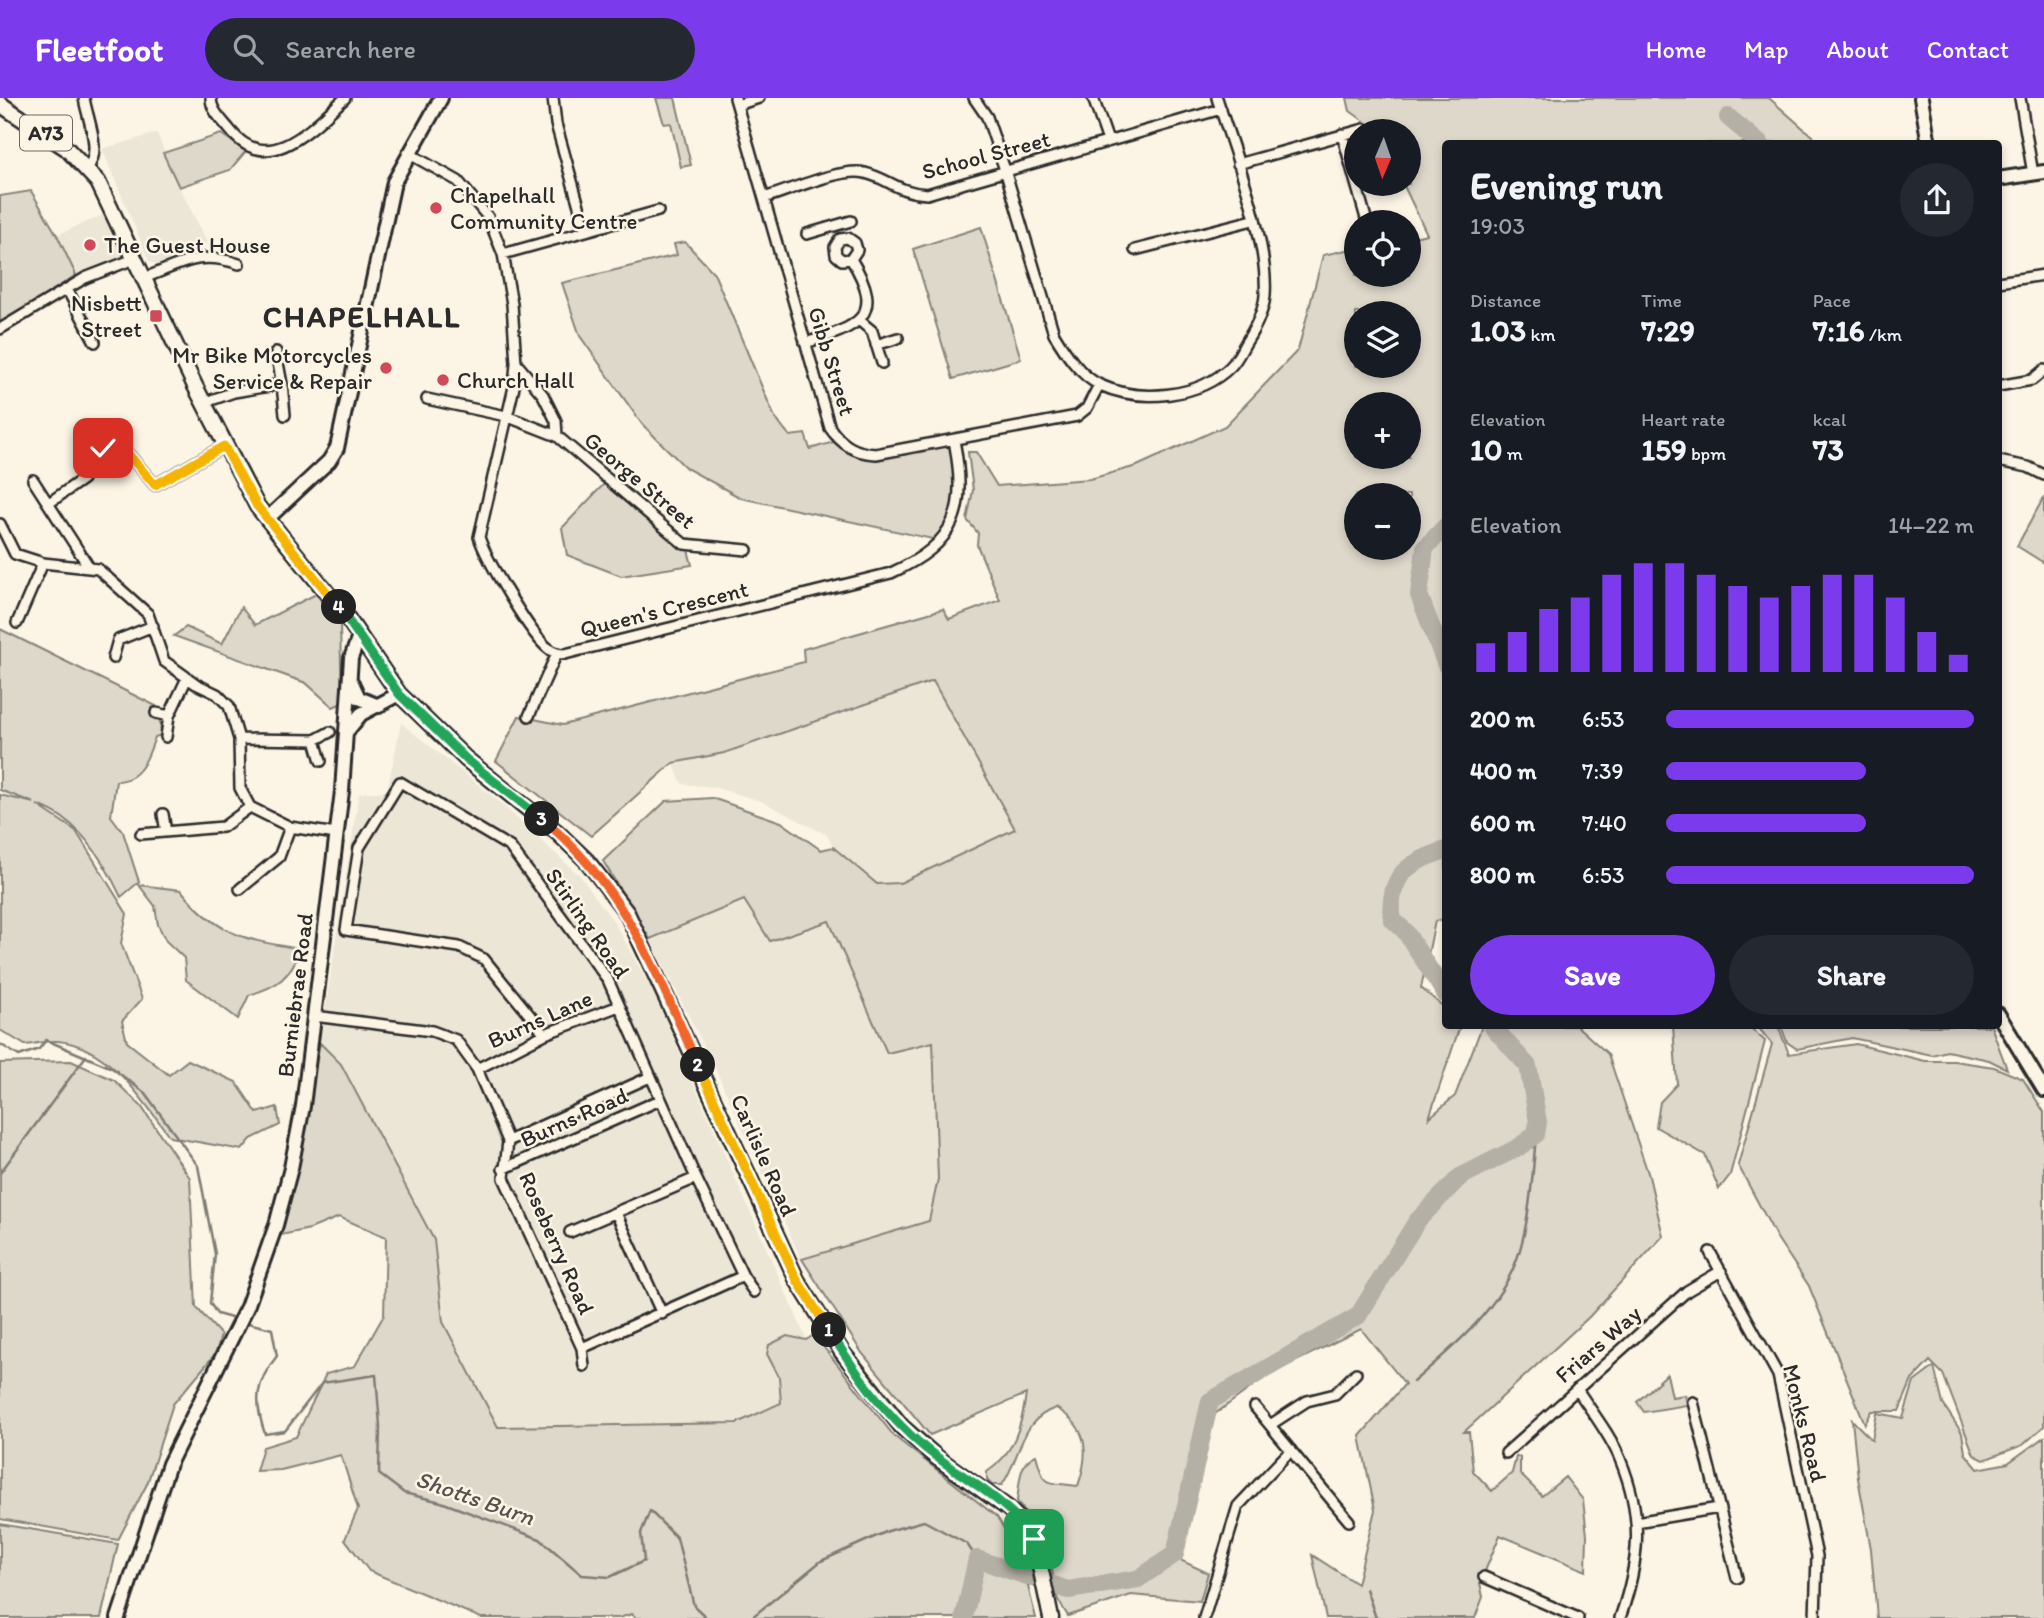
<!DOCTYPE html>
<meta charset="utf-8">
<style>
body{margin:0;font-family:Itim,sans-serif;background:#242831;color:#f1f3f6;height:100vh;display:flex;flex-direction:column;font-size:26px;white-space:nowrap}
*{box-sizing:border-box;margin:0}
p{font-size:23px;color:#9ea1a6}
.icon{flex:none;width:38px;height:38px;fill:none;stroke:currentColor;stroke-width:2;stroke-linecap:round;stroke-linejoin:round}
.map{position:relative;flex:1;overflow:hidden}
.panel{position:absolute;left:1442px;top:42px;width:560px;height:889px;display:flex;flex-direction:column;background:#171b24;border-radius:7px;box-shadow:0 4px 10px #0003}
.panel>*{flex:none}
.needle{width:46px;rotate:182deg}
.tools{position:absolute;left:1344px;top:21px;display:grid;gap:14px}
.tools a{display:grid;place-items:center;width:77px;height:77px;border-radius:50%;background:#171b24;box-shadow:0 4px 10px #0003;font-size:35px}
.pin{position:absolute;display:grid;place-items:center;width:60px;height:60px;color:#fff;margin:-30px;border-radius:14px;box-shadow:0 4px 10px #0006}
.km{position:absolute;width:35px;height:35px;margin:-18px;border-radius:50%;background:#222;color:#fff;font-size:19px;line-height:35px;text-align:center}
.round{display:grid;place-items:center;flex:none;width:74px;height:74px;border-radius:37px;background:#242831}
.summary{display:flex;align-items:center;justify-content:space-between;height:119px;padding:0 28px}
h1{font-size:38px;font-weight:800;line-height:52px}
.metrics{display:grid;grid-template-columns:repeat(3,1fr);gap:10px;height:119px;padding:7px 28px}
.metrics div{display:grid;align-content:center}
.metrics b{font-size:30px;font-weight:800}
.metrics small{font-size:19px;font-weight:400}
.metrics p{font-size:19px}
.chart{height:196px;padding:14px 28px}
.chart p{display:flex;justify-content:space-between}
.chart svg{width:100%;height:126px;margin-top:7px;stroke:#7c3aed;stroke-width:6}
.button{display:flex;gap:14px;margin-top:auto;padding:14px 28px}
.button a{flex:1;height:80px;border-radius:42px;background:#7c3aed;color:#fff;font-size:28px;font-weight:800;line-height:80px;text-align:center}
.button a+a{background:#242831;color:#f1f3f6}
ul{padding:0 28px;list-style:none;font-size:23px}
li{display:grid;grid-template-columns:112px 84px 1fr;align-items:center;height:52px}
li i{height:18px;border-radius:9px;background:#7c3aed}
header{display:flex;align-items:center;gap:42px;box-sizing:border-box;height:98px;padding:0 35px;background:#7c3aed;color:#fff}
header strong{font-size:33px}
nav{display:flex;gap:38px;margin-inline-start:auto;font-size:24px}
.search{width:490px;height:63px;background:#242831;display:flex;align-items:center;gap:18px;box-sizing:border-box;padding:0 24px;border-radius:38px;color:#9ea1a6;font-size:26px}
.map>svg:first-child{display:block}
</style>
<header>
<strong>Fleetfoot</strong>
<div class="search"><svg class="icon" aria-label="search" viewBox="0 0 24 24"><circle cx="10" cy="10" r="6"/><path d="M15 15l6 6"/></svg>Search here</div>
<nav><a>Home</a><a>Map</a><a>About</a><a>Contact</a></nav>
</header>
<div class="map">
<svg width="2044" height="1520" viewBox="0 0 2044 1520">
<rect width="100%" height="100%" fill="#fcf5e5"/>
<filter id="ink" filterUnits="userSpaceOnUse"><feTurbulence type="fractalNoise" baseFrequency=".0143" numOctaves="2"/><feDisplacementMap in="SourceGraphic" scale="14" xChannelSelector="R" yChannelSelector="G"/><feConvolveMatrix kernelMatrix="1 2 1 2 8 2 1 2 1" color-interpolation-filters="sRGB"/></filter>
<g filter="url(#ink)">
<path fill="#ece6d7" d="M157 35 179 89 208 145 159 168 149 163 102 51Z
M103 117 122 158 76 177 57 137Z
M933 583 1015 731 900 785 877 786 833 749 827 737 761 703 713 689 682 686 673 665 724 655Z
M401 625 496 701 580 778 614 824 652 892 826 1285 737 1325 498 1329 443 1224 434 1142 341 966 320 945 359 695 387 693Z
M744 802 829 823 887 955 933 944 938 1081 929 1123 801 1161 715 970 650 841Z"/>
<path fill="#ded8ca" stroke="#84827a" stroke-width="2" fill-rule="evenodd" d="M656 0H675L691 67 681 69 671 25 664 26Z
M1347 0H1769L1820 45 1446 46V821L1435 823 1421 890 1445 910 1446 928H1460L1429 1020 1455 998 1482 928H1577L1608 956 1649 1078 1663 1138 1589 1219 1464 1334H1469L1473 1373 1492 1393 1512 1375 1516 1359H1520V1376L1542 1398 1565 1379 1583 1402 1587 1437 1586 1473 1500 1437 1480 1485 1483 1499 1475 1520H1326L1312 1457 1357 1486 1375 1412 1360 1338 1405 1286 1361 1231 1268 1277 1215 1316 1180 1462 1208 1475 1200 1503 1131 1497 1068 1518 1058 1502 1046 1442 1017 1403C1020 1386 1018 1364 1036 1357 1045 1390 1044 1383 1078 1388 1090 1353 1088 1329 1056 1310 1019 1322 1022 1358 1002 1387H992L987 1382V1374C1014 1356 1022 1327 1026 1296L930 1337 862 1255 802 1161 929 1123 938 1081 933 944 887 955 829 823 770 843 744 802 650 841 603 763 666 703 712 700 781 724 821 752 833 749 877 786 900 785 1015 731 933 583 724 655 673 665 591 738 496 663 519 618 563 627 804 564 803 551 943 511 949 521 1000 502 977 447 978 435 967 422 973 392 968 354H976L997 388 1090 381 1137 368 1225 328 1298 252 1323 157 1356 150V177H1409V140L1427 136 1403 86H1409V33H1378L1350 13ZM1356 215H1409V268H1356ZM1356 306H1409V359H1356ZM1356 397H1409V450H1356Z
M221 36 246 53 230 72 179 89 163 55Z
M31 93 57 137 76 177 0 227V98Z
M981 129 1021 261 953 281 913 151Z
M685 144 714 175 775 320 790 338 805 336 810 351 837 343 854 354 952 346 957 383 953 419 937 442 741 400 686 370 642 326 580 238 562 185 677 157 674 146Z
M604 386 675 446 688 452 692 467 621 478 567 457 562 430Z
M2044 399V465L2017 448Z
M316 496 340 527 342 605 333 609 306 585 174 538 186 529 222 546 241 509 255 527Z
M0 531 156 608 153 616 160 622 161 637 155 639C148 659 141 683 116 683L111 718 123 734 139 784 121 799C103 761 78 720 37 707L76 733 127 816 121 845 142 901 122 923 127 944 169 977 188 962 236 984 257 1015 277 1009 280 1027 251 1041 242 1052 170 1039C142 1001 109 948 58 943 48 942 35 946 25 947L0 932V697L34 705 0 692Z
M139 787 181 792C218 838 246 842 301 851 289 880 279 888 249 897L238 921 186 882 184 860 166 843 158 827 155 808Z
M1673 928H1748L1765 943 1730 1077 1719 1091 1705 1057 1656 1029 1660 1004 1677 986Z
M1757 928H1778L1789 956 1856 946 1925 963H1954L1994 969 2023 981 2044 1014V1328L2023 1347 1984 1362 1974 1357 1943 1276 1930 1263 1912 1282 1899 1313H1872L1865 1326 1809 1188 1777 1140 1738 1067 1772 946Z
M1781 928H1991L2007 971 1989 962 1947 953 1932 957 1852 940 1797 951 1787 944Z
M320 945 341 966 434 1142 443 1224 498 1329 737 1325 781 1305 779 1279 767 1256 769 1247 787 1238 806 1242 814 1237 894 1338 997 1419 1020 1457 1036 1520H636L632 1516 619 1520H481L369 1473 345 1441 358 1411 341 1357 281 1372 256 1373 263 1349 296 1339 326 1276 355 1268 384 1217 386 1139 339 1119 310 1131 281 1137Z
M71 963 114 982 141 1008 190 1080 196 1209 221 1237 216 1255 173 1306 147 1386 118 1442 0 1421V965Z
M1934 1269 1943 1306 1962 1335 1965 1355 1978 1371 2008 1365 2044 1339V1520H1877L1871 1451 1858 1380 1852 1322 1872 1342 1877 1315 1903 1320 1914 1284Z
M1667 1276 1672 1299 1685 1297 1687 1307 1644 1314 1637 1304Z
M0 1426 118 1446 101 1520H0Z"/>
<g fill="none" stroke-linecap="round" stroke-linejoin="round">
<path stroke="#7d7b74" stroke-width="2.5" d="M0 946 19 958 39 951 46 942 112 970 145 995 198 1068 215 1156 210 1205 217 1216 235 1221
M0 1075 86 958
M244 1224 272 1231 277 1258C255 1285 254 1304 265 1336L285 1333 322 1285 376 1277 380 1328 379 1376 404 1395 441 1404 540 1441 582 1477 610 1479 644 1463 641 1435 650 1413 677 1440 694 1508 707 1520
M1413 1284C1449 1253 1492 1217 1512 1173 1529 1138 1533 1075 1536 1036
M1366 1491 1376 1520
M751 1520 821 1463 888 1433 924 1423 967 1446 977 1461"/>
<path stroke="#b4b0a5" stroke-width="18" d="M1728 19 1760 46
M1446 428 1425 450 1419 497 1446 567
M1446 752C1408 764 1388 777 1392 821L1405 833 1446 897
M964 1520 977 1461 1068 1492 1138 1481 1175 1456 1210 1303 1358 1218 1417 1123 1460 1079 1519 1049 1536 1036 1538 1024 1528 968 1492 928"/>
<g stroke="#2b2b2b" stroke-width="14">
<path id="street" d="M84 0C87 20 103 54 87 70
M211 0C211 13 223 23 230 32 269 81 315 27 345 0
M553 0 556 26 586 133
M735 0 830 330C842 347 855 355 876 356L1077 318 1087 310 1099 287
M974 0 987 19 1005 72 1054 236C1065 254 1080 278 1100 287 1140 305 1200 300 1231 268 1237 262 1241 253 1245 246 1254 232 1264 213 1265 197 1269 143 1234 54 1217 0
M1093 0 1108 43
M2020 0 2033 76
M737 7 759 0
M1342 36 1367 124
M408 55 458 83 488 119 503 156 512 206 516 265 543 297 556 323 557 338 684 446 747 452
M1238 66 1364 31
M764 100C788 93 842 69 865 75 890 81 896 94 927 96L1221 11
M807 136 851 123
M1135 152 1253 122
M503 156 658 113
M144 180C182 166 198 152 239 166
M1998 184 2044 177
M67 191 95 244
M860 223 872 233 882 265
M0 231 85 180 134 161
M805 245C858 229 887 219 851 161L842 162 836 157 835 149 840 141 848 140 855 145 857 152 851 161
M876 247 898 240
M276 254 282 286
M516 265 514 289 479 439C486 461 532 539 549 551 554 555 560 556 565 556L891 475C958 445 967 411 954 342
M1998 288 2032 282 2044 272
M427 301 506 318 557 338
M203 305 234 294 282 286 285 317
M103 350 128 356 155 387 224 348
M1998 363 2028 369 2044 377
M33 382 89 469
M49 405 83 381
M0 426 15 456 43 465 98 471 148 516 164 563 196 586 217 596 229 608 239 641 240 690 250 709 290 729 336 736
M17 525 43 465
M113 560 118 542 153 528
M156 615 169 618
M529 618 557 555
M166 639 169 618 187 580
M239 641 315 642
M321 663 315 642 330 634
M163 716 166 734
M141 736 223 729 250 709
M240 791 279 759 290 729
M314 918 432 933 456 942 477 971 508 1043 504 1080 582 1250 584 1268
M545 936 484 861 459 849 346 832 359 750 400 684 510 749 608 882 696 1080 743 1178 754 1194
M477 971 545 936 619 908
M508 1043 650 979
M503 1071 660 1002
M616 1115 662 1216
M570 1134 696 1080
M1710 1154 1778 1277 1817 1458 1815 1520
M582 1250 743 1178
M1577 1291C1591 1313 1610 1336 1620 1361 1644 1419 1640 1462 1620 1520
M1693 1304 1737 1480
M1255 1309 1349 1423
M1270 1327 1307 1303 1335 1296 1356 1275
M1506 1355 1687 1193 1721 1173
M1636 1424 1719 1410
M1484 1479 1578 1520
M1204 1520 1238 1408 1291 1352"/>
</g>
<g stroke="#2b2b2b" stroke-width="18">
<path id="secondary" d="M1921 0 1929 46
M1998 81 2044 74
M267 421 329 363 337 350 394 84 441 0
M352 585 359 600 379 608
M348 632 361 616 399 596
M1998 916 2044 992
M118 1520 169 1366 247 1209 276 1127 291 1070 303 1008 342 693 351 560 359 539"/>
</g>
<g stroke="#2b2b2b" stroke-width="19">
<path id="primary" d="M0 6 66 50 98 84 195 288 257 408 348 521 399 596 466 661 558 735 587 763 627 815 797 1182 842 1254 902 1329 935 1358 1009 1411 1025 1428 1037 1454 1051 1520"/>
</g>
<use href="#street" stroke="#fcf5e5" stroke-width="9"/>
<use href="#secondary" stroke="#fcf5e5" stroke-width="12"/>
<use href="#primary" stroke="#fcf5e5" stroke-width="14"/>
</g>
</g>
<g fill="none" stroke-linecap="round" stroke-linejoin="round" filter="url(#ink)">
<g stroke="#fff" stroke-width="14">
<path id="split-1" d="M829 1232C855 1274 885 1317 924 1349 961 1380 1006 1399 1034 1441"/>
</g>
<g stroke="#fff" stroke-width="14">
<path id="split-2" d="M698 967 797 1182 829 1232"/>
</g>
<g stroke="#fff" stroke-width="14">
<path id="split-3" d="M542 721C624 787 656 874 698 967"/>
</g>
<g stroke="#fff" stroke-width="14">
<path id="split-4" d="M339 509 399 596 466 661 542 721"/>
</g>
<g stroke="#fff" stroke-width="14">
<path id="split-5" d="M103 350 128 356 155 387 224 348 257 408 339 509"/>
</g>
<use href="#split-1" stroke="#22a559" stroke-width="9"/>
<use href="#split-2" stroke="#f5b400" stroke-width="9"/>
<use href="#split-3" stroke="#f0652b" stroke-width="9"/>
<use href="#split-4" stroke="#22a559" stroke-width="9"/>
<use href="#split-5" stroke="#f5b400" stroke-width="9"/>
</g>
<g fill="#d1495b" stroke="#fcf5e5" stroke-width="2.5">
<circle cx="436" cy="110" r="7"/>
<circle cx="90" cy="147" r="7"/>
<rect x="149" y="211" width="14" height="14" rx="3.5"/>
<circle cx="386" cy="270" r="7"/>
<circle cx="443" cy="282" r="7"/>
</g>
<g text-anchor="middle" stroke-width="5" stroke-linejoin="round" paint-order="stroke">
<rect fill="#fcf5e5" stroke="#6a6863" stroke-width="2" x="20" y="17.5" width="52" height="35" rx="5"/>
<g font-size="21" font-weight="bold" fill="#2b2b2b">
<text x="46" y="42">A73</text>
</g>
<g font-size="23" fill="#2b2b2b" stroke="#fcf5e5">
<text transform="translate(986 57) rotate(-15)" y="8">School Street</text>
<text transform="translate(832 263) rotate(73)" y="8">Gibb Street</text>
<text transform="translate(640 382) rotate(40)" y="8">George Street</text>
<text transform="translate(664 511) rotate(-14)" y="8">Queen's Crescent</text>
<text transform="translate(588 825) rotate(55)" y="8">Stirling Road</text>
<text transform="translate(295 897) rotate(-83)" y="8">Burniebrae Road</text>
<text transform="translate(540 921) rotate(-24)" y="8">Burns Lane</text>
<text transform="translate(574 1019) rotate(-24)" y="8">Burns Road</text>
<text transform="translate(764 1057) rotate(66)" y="8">Carlisle Road</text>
<text transform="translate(557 1145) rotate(66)" y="8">Roseberry Road</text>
<text transform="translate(1598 1246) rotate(-41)" y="8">Friars Way</text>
<text transform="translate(1805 1325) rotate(76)" y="8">Monks Road</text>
</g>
<g font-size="23" fill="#2b2b2b" stroke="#fcf5e5" text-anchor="start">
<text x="450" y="105">Chapelhall<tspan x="450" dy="26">Community Centre</tspan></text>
<text x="104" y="155">The Guest House</text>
<text x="142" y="213" text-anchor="end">Nisbett<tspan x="142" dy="26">Street</tspan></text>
<text x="372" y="265" text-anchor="end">Mr Bike Motorcycles<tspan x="372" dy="26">Service &amp; Repair</tspan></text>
<text x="457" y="290">Church Hall</text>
</g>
<g font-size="24" font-style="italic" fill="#545350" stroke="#fcf5e5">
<text transform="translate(475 1400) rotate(19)" y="8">Shotts Burn</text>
</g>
<g font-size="30" font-weight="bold" letter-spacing="2" fill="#2b2b2b" stroke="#fcf5e5">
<text x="362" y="229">CHAPELHALL</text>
</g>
</g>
</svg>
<div class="tools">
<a><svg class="needle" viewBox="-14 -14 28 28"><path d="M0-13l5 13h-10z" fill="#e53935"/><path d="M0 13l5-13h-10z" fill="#9ea1a6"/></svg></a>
<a><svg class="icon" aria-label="locate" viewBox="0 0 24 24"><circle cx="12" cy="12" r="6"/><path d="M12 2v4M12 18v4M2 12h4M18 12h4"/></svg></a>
<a><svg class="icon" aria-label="layers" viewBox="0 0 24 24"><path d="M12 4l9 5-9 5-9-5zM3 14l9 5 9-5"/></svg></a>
<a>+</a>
<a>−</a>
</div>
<div class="pin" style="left:1034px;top:1441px;background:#1e9e55"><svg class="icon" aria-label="arrive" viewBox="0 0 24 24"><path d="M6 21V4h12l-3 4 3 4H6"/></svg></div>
<div class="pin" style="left:103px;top:350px;background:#d93025"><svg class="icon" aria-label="check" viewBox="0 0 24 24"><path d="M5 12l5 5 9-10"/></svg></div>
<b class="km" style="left:829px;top:1232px">1</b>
<b class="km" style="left:698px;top:967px">2</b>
<b class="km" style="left:542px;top:721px">3</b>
<b class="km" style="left:339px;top:509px">4</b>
<section class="panel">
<div class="summary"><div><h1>Evening run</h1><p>19:03</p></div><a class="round"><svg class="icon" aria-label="share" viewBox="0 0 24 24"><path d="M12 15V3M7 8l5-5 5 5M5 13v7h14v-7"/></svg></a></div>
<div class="metrics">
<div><p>Distance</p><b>1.03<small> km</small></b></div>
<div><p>Time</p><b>7:29</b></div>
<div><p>Pace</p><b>7:16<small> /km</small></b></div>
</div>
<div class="metrics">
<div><p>Elevation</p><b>10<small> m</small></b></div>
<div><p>Heart rate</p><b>159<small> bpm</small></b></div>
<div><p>kcal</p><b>73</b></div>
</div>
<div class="chart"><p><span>Elevation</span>14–22 m</p>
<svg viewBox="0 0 160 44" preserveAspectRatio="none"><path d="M5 44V34M15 44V30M25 44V22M35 44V18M45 44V10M55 44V6M65 44V6M75 44V10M85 44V14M95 44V18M105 44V14M115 44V10M125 44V10M135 44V18M145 44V30M155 44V38"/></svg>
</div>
<ul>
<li><b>200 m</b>6:53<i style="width:100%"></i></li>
<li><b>400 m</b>7:39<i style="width:65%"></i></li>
<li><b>600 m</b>7:40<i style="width:65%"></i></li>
<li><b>800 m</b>6:53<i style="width:100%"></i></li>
</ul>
<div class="button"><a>Save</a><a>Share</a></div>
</section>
</div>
